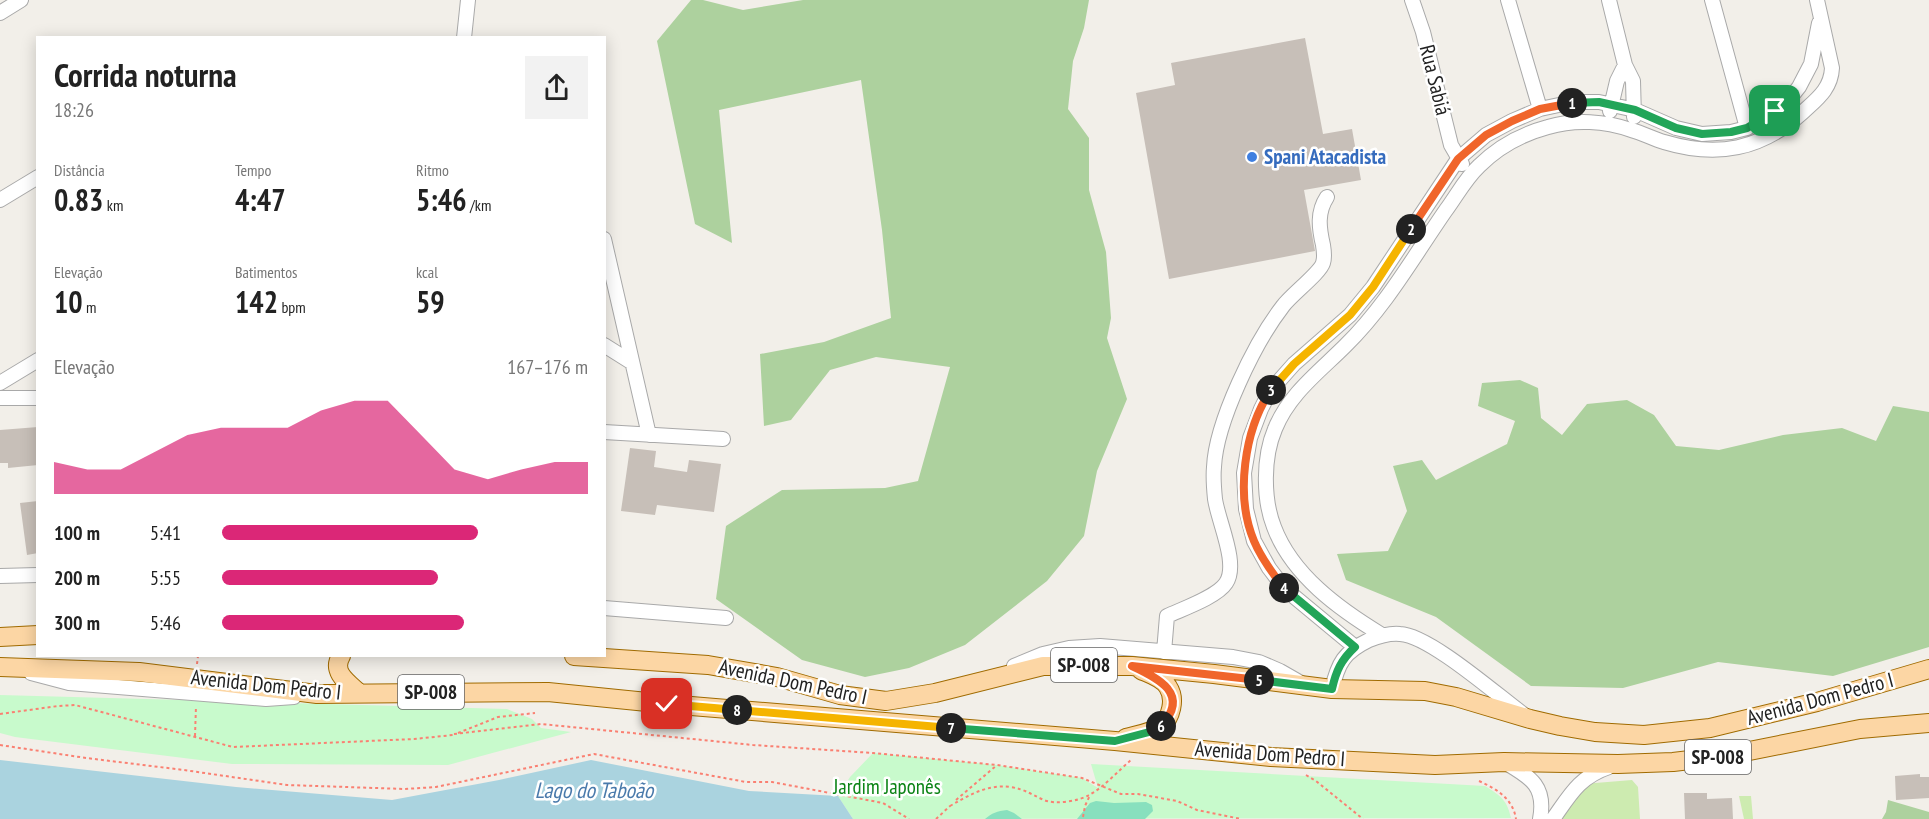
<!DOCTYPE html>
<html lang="pt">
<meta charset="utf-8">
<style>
body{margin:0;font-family:"PT Sans Narrow",sans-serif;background:#f2f2f2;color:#222;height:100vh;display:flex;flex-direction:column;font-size:22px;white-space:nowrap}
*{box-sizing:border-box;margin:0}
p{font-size:20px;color:#767676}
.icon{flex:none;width:33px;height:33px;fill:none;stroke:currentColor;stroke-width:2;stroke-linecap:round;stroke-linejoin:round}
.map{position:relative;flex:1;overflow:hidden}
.panel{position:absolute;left:36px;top:36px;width:570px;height:621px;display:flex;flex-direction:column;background:#fff;border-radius:0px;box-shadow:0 3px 15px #0003}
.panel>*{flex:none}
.pin{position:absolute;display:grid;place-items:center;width:51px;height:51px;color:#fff;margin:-26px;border-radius:12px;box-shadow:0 3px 9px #0006}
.km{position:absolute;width:30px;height:30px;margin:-15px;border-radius:50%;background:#222;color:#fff;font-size:16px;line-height:30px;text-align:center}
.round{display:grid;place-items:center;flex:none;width:63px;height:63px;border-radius:0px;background:#f2f2f2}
.head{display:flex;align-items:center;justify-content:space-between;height:102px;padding:0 18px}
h1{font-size:33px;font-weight:600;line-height:45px}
.metrics{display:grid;grid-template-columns:repeat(3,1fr);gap:9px;height:102px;padding:6px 18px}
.metrics div{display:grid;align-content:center}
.metrics b{font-size:30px;font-weight:600}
.metrics small{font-size:16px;font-weight:400}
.metrics p{font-size:16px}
.chart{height:168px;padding:12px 18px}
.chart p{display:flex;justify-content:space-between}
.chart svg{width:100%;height:108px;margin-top:6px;fill:#db2777;opacity:.7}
ul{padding:0 18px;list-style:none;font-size:20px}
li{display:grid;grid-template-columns:96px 72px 1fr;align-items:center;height:45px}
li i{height:15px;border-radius:8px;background:#db2777}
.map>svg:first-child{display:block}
</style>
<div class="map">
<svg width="1929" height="819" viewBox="0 0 1929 819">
<rect width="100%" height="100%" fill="#f2efe9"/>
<path fill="#cdebb0" d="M1632 780 1638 787 1640 819H1555L1583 784Z
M1739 796H1751L1753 819H1744Z"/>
<path fill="#add19e" d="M691 0H703L743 10 803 0H1089L1084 28 1073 61 1068 109 1089 138V190L1106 252 1111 318 1107 338 1127 399 1097 471 1084 536 1047 581 965 645 909 668 865 677 802 660 716 599 726 526 782 490 885 488 918 481 950 367 876 357 830 370 791 420 764 426 760 354 824 342 891 318 882 230 861 80 719 110 732 243 695 224 657 41Z
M1520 380 1538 388 1541 418 1562 435 1587 404 1627 400 1654 415 1676 446 1719 450 1783 435 1842 428 1876 441 1893 406 1929 412V647L1833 676 1718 662 1623 688 1531 686 1436 617 1346 580 1337 554 1388 551 1407 511 1393 466 1422 460 1436 480 1507 444 1515 421 1478 406 1482 383Z
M1888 800 1929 812V819H1882L1886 812Z"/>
<path fill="#c8facc" d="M0 695 507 709 532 719 541 728 571 732 448 765 232 764 15 737 0 733Z
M873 753 997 765 1082 778 1098 788 1091 764 1485 786C1501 796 1507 800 1511 818L853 819 838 796 850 777Z"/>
<path fill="#88e0be" d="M1096 801 1114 803 1146 802 1152 805 1153 811 1145 819H1077L1090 803Z
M1007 810 1014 813 1022 819H985C992 813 997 811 1007 810Z"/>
<path fill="#aad3df" d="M0 760 236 787 392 800 499 780 591 760 749 791 838 796 853 819H0Z"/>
<path fill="#c7bfb8" d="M1305 38 1323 134 1352 129 1361 180 1304 190 1315 251 1169 279 1136 93 1175 85 1171 63Z
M38 427V465L8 468V463H0V430Z
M630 448 656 451 654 467 687 472 689 460 721 464 714 512 657 505 655 515 621 511Z
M38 501V553L27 555 20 503Z
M1920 774V777H1929V798L1896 800 1895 776Z
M1684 793H1707V799L1732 798 1733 819H1685Z"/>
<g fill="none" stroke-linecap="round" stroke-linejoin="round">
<g stroke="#a9a9a9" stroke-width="16">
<path id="minor" d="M1412 0 1423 32 1451 145 1462 164
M1508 0 1540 109
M1609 0 1625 65 1633 81 1634 117
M1712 0 1747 128
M0 13 21 0
M464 38 468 0
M1610 111 1617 81 1625 65
M0 200 38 177
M604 239 649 435
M604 345 631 362
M0 383 38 360
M0 398H38
M604 432 723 439
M0 576 38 575
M604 608 726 618
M1382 635C1339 609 1292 575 1274 527 1263 499 1263 457 1275 429 1289 394 1319 372 1345 346 1386 306 1414 256 1446 210 1457 195 1466 178 1479 166 1498 147 1522 134 1548 127 1575 119 1605 121 1631 130 1643 133 1653 139 1664 142 1717 158 1761 150 1803 112 1817 99 1831 89 1832 68L1817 0
M1355 647 1285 589 1269 568 1254 541 1246 509 1244 473 1250 438 1261 409 1270 391 1294 364 1350 315 1373 287 1458 159 1486 135 1512 121 1540 109 1573 102H1599L1635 110 1676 128 1702 134 1731 132 1747 128 1775 111 1791 97 1799 87 1811 64 1819 23
M1164 652 1167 616C1182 609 1217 597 1226 583 1239 564 1218 521 1215 499 1214 489 1213 477 1214 467 1216 422 1255 342 1283 306 1291 295 1320 273 1323 263 1325 257 1324 251 1323 245 1319 228 1317 212 1327 197
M1014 666 1043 654 1069 648 1100 646 1233 657 1259 662 1280 671 1301 683
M31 673 69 683 266 699 294 697
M1332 689C1338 663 1344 652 1369 640 1379 636 1389 633 1400 634 1429 635 1497 695 1523 714
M1506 763C1532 778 1546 787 1540 819
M1553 819C1570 795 1579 777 1609 767"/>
</g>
<g stroke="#a06b00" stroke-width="20">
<path id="major" d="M0 637 38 635
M341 656C331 672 348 683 359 693
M574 656 708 665 777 677 840 695 886 701 935 693 1043 666H1132L1214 674 1332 689 1425 691 1456 697 1530 719 1560 726 1595 732 1644 735 1710 728 1817 702 1929 669
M0 667 139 672 317 694 548 692 667 704 1115 741 1271 757 1435 765 1504 762 1618 764 1673 762 1724 756 1860 729 1929 723
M1126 738C1137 735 1151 733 1161 726 1171 718 1176 699 1168 687 1163 678 1150 674 1141 670"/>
</g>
<path stroke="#fa8072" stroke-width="2" stroke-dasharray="3 3" stroke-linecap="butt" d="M197 664 198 656
M0 714 58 706 75 705 233 747 414 739 453 735
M458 733 498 717 535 713
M454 734 541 724 753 745 873 753 997 765 1082 778 1121 794H1138L1177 801 1197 810 1241 819
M195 736 196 706
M0 745 86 758 184 770 287 785 405 789 436 787 594 754 746 782H772L883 803 909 819
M1306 775 1316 781 1363 819
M1479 781C1497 789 1513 799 1516 819
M956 800 997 765
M950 806C969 795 988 784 1010 787 1025 789 1032 795 1044 800 1055 805 1079 801 1089 795 1103 788 1119 770 1131 760
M1083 817 1085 806 1090 795
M936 819 950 806"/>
<use href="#minor" stroke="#fff" stroke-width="14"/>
<use href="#major" stroke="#fcd6a4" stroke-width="18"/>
</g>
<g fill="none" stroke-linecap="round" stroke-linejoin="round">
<g stroke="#fff" stroke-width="12">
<path id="split-1" d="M1572 103 1599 102 1635 110 1676 128 1702 134 1731 132 1747 128 1775 111"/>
</g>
<g stroke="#fff" stroke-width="12">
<path id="split-2" d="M1411 229 1458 159 1486 135 1512 121 1540 109 1572 103"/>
</g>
<g stroke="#fff" stroke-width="12">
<path id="split-3" d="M1271 390 1294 364 1350 315 1373 287 1411 229"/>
</g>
<g stroke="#fff" stroke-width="12">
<path id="split-4" d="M1271 390C1244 430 1235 496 1254 541 1261 558 1273 574 1284 588"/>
</g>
<g stroke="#fff" stroke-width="12">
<path id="split-5" d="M1259 680 1332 689C1336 671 1341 660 1355 647L1284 588"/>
</g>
<g stroke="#fff" stroke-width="12">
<path id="split-6" d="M1161 726C1191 694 1158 678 1132 666L1259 680"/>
</g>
<g stroke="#fff" stroke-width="12">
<path id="split-7" d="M951 728 1115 741 1153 731 1161 726"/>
</g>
<g stroke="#fff" stroke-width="12">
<path id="split-8" d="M737 710 951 728"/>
</g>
<g stroke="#fff" stroke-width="12">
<path id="split-9" d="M667 704 737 710"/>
</g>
<use href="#split-1" stroke="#22a559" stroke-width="8"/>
<use href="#split-2" stroke="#f0652b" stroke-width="8"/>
<use href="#split-3" stroke="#f5b400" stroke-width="8"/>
<use href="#split-4" stroke="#f0652b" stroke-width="8"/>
<use href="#split-5" stroke="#22a559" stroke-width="8"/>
<use href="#split-6" stroke="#f0652b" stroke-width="8"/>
<use href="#split-7" stroke="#22a559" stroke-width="8"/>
<use href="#split-8" stroke="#f5b400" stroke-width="8"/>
<use href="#split-9" stroke="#f5b400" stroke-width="8"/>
</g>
<circle fill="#3f7fe0" stroke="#fff" stroke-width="2" cx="1252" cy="157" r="6"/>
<g text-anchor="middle" stroke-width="5" stroke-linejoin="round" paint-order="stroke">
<g fill="#fff" stroke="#646464" stroke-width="1.5">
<rect x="1051" y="648" width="66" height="34" rx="4.5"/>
<rect x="398" y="675" width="66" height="34" rx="4.5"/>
<rect x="1685" y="740" width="66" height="34" rx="4.5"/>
</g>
<g font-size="20" font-weight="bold" fill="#222">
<text x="1084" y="672">SP-008</text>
<text x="431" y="699">SP-008</text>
<text x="1718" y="764">SP-008</text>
</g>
<g font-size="21" fill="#222" stroke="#fff">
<text transform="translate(1435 80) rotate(76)" y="7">Rua Sabiá</text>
<text transform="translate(793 682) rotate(12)" y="7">Avenida Dom Pedro I</text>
<text transform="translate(266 685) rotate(6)" y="7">Avenida Dom Pedro I</text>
<text transform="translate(1820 699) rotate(-15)" y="7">Avenida Dom Pedro I</text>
<text transform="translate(1270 754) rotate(4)" y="7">Avenida Dom Pedro I</text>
</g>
<g font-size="21" font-weight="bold" fill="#366cbe" stroke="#fff" text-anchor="start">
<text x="1264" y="164">Spani Atacadista</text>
</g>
<g font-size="21" fill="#0c8416" stroke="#fff">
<text x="887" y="794">Jardim Japonês</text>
</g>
<g font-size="22" font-style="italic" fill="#4a7aab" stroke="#fff">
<text x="594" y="798">Lago do Taboão</text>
</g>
</g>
</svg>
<div class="pin" style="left:1775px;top:111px;background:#1e9e55"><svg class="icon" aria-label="arrive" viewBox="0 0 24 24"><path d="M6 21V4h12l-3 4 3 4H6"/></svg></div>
<div class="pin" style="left:667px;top:704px;background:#d93025"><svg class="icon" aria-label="check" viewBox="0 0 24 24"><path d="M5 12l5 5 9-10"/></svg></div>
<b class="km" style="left:1572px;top:103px">1</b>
<b class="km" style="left:1411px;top:229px">2</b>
<b class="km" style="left:1271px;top:390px">3</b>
<b class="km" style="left:1284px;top:588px">4</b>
<b class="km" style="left:1259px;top:680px">5</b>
<b class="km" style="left:1161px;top:726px">6</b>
<b class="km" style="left:951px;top:728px">7</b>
<b class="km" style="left:737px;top:710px">8</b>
<section class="panel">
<div class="head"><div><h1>Corrida noturna</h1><p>18:26</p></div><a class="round"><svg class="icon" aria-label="share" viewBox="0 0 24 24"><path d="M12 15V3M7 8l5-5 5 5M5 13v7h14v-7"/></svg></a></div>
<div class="metrics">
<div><p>Distância</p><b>0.83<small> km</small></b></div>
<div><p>Tempo</p><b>4:47</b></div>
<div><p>Ritmo</p><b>5:46<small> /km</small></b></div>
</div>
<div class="metrics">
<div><p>Elevação</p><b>10<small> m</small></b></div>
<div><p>Batimentos</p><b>142<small> bpm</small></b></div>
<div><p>kcal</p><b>59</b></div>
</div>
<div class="chart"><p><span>Elevação</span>167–176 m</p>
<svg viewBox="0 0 160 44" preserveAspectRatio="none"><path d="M0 44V31L10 34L20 34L30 27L40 20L50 17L60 17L70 17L80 10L90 6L100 6L110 20L120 34L130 38L140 34L150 31L160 31V44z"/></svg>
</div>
<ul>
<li><b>100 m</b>5:41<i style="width:70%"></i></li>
<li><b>200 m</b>5:55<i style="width:59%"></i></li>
<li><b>300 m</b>5:46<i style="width:66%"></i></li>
</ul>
</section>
</div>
